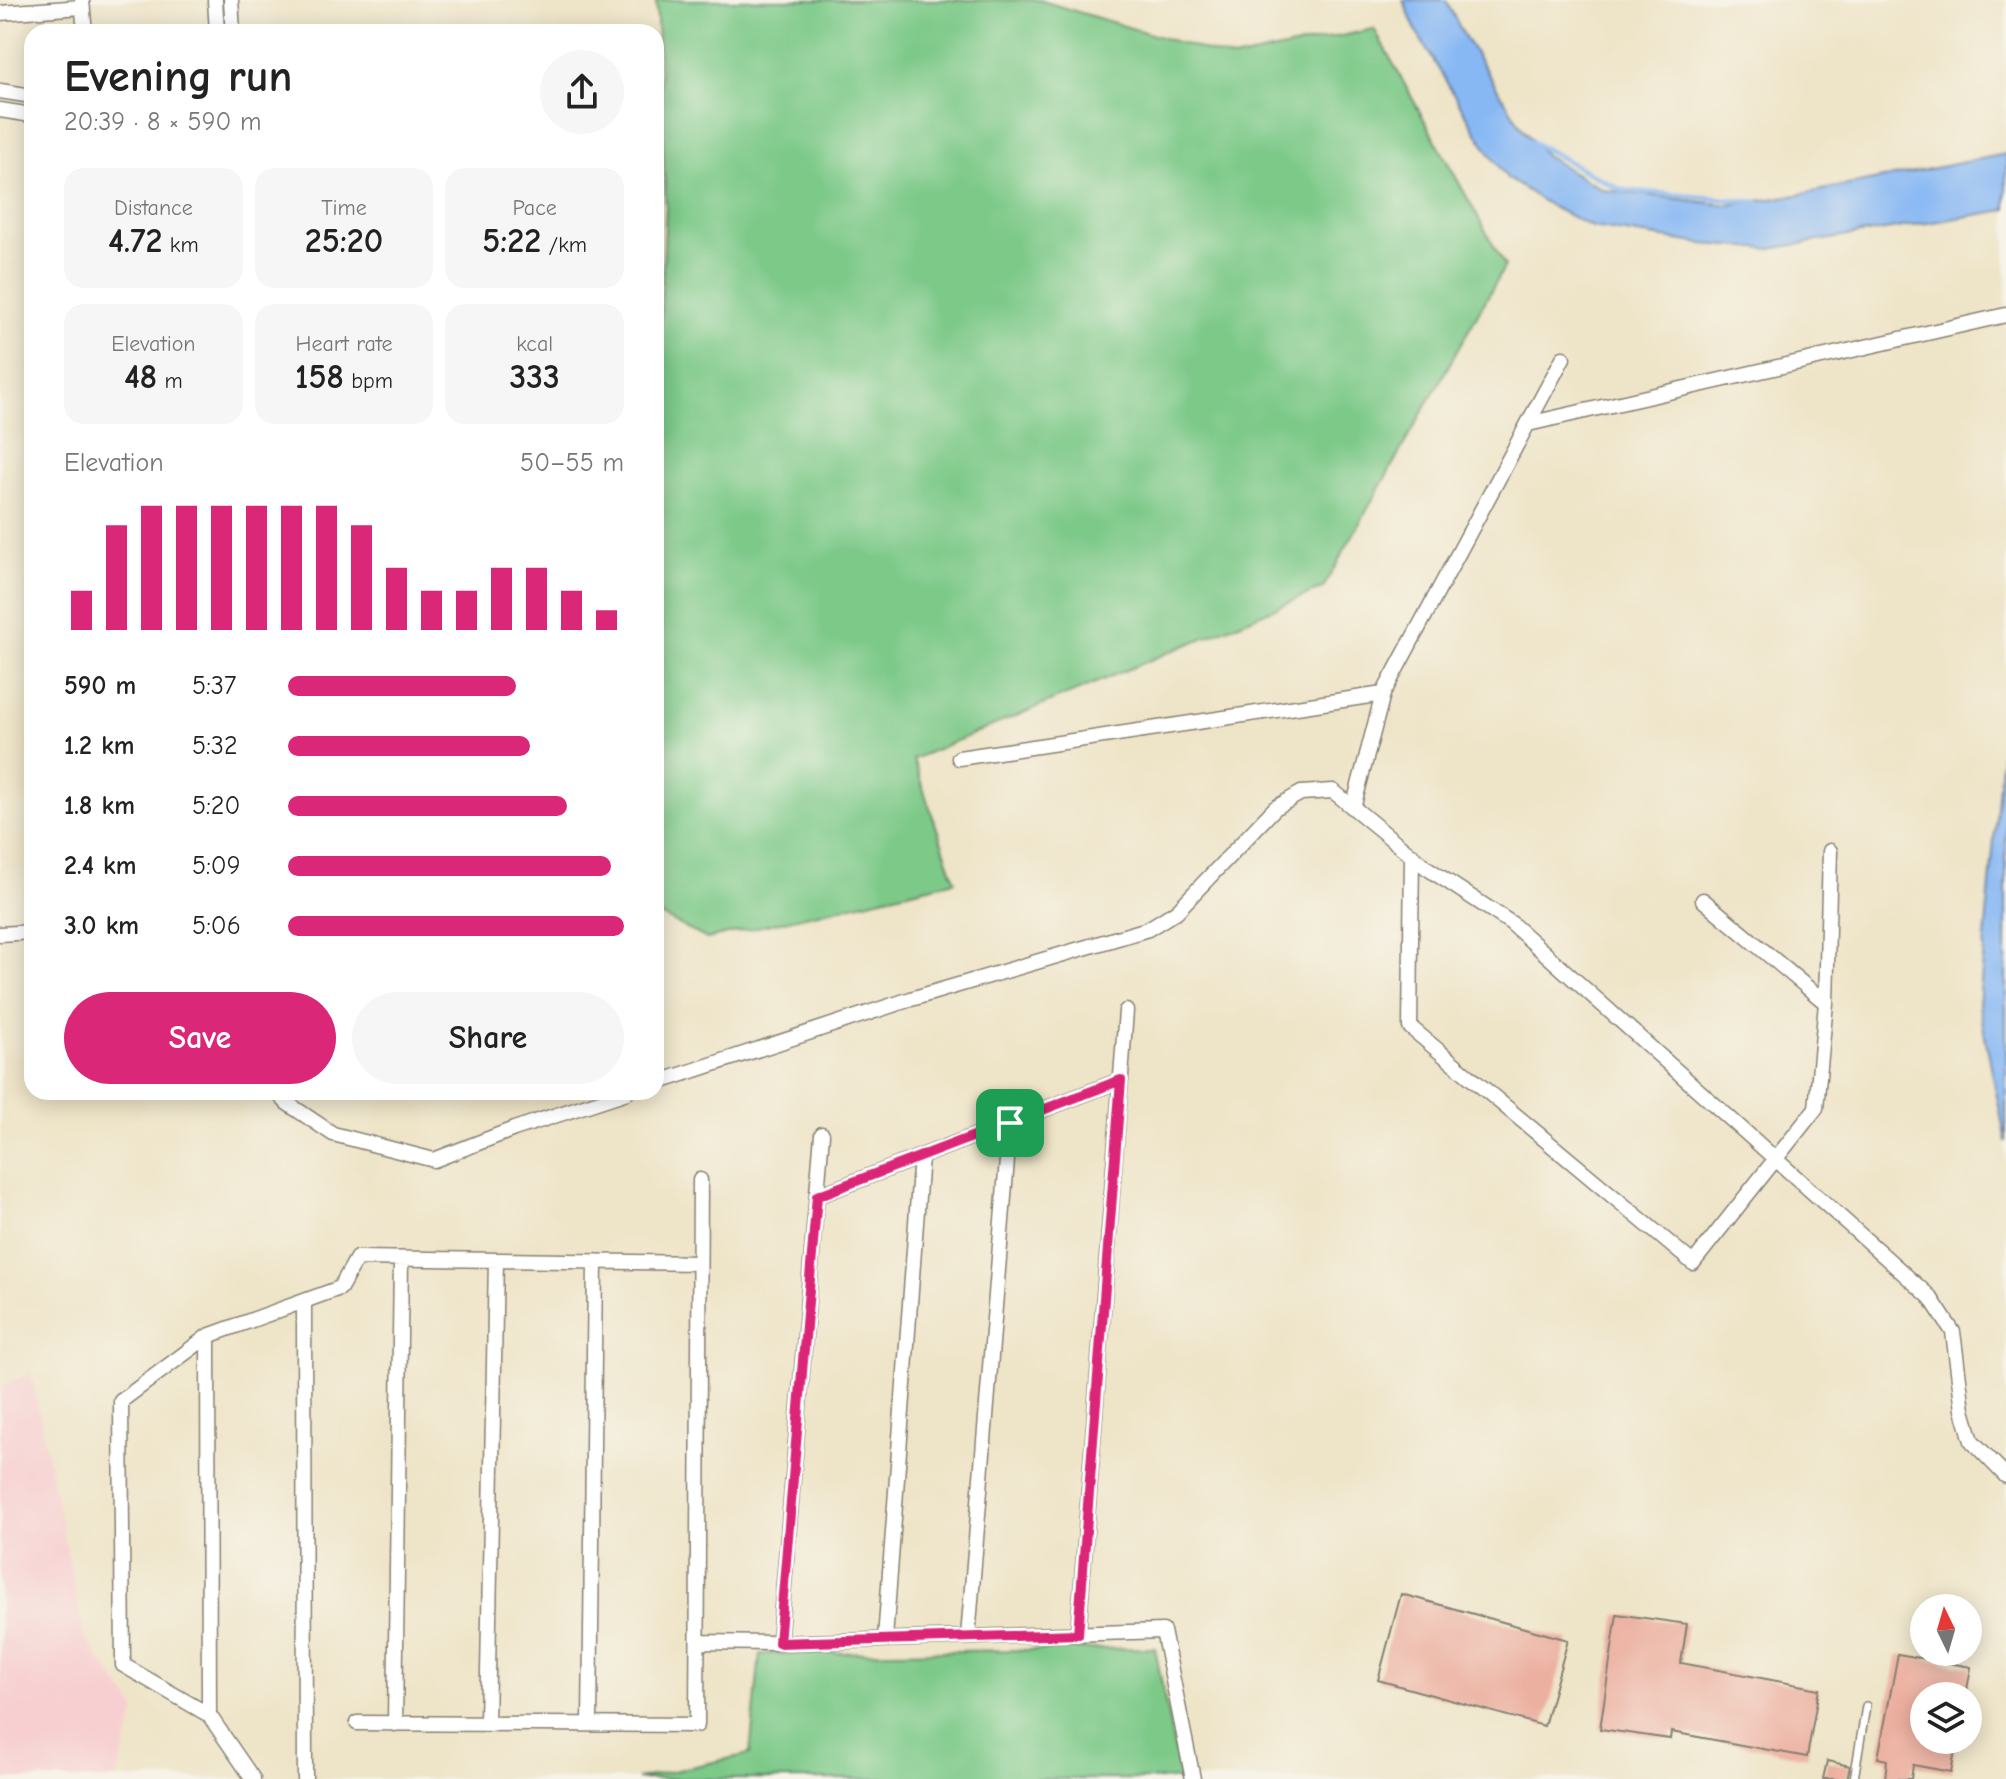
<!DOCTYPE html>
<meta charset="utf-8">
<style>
body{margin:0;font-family:"Comic Neue",sans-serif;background:#f6f6f6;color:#222;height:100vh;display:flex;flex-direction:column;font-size:30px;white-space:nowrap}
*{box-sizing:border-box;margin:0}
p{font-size:26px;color:#767676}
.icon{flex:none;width:44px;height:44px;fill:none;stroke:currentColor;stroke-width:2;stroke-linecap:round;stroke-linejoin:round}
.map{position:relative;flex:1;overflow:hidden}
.drawer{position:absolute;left:24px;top:24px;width:640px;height:1076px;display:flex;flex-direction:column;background:#fff;border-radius:24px;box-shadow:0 4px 20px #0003}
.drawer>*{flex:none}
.needle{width:52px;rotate:355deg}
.controls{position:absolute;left:1910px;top:1594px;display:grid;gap:16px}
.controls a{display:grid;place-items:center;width:72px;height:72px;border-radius:50%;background:#fff;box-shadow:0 4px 20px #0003;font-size:40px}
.pin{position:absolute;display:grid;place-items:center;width:68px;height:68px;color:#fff;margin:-34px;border-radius:16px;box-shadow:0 4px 12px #0006}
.round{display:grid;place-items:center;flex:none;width:84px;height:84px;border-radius:42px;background:#f6f6f6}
.head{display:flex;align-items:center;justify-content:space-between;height:136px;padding:0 40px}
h1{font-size:44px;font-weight:600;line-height:60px}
.stats{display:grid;grid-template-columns:repeat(3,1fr);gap:12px;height:136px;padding:8px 40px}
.stats div{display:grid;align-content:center;border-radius:20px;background:#f6f6f6;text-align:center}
.stats b{font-size:34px;font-weight:600}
.stats small{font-size:22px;font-weight:400}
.stats p{font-size:22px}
.chart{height:224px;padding:16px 40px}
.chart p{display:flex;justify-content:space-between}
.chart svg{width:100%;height:144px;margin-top:8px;stroke:#db2777;stroke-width:6}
.button{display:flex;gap:16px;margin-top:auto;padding:16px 40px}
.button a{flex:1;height:92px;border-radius:48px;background:#db2777;color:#fff;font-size:32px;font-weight:600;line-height:92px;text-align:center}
.button a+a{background:#f6f6f6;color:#222}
ul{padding:0 40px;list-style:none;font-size:26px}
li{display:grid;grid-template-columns:128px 96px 1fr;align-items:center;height:60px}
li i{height:20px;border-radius:10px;background:#db2777}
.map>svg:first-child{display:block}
</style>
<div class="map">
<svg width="2006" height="1779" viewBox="0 0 2006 1779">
<rect width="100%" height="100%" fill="#f7f3e8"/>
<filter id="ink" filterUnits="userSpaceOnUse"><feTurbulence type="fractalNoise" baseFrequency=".0125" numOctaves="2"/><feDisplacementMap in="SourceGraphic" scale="16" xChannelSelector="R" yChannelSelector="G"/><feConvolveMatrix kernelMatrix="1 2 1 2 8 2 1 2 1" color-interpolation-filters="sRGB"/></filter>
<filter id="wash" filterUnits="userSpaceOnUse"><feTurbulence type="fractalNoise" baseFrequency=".006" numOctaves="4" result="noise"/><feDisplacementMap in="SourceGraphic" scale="32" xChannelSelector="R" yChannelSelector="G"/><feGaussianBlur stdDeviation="1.8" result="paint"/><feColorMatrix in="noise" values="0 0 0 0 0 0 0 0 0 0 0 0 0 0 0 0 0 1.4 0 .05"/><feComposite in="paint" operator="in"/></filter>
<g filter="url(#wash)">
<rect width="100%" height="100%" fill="#eee4c7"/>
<path fill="#f7cfd0" d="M31 1373 84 1636 136 1710 116 1779H0V1387Z"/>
<path fill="#7cc988" stroke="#4c7252" stroke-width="2" d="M656 0H1039L1233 59 1374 29 1505 266 1323 588 913 759 955 881 707 939 656 913V399L666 208Z
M1155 1648 1180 1779H637L750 1754 760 1654Z"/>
<path fill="#87b8f4" stroke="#526a88" stroke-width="2" d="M1403 0H1446L1463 34 1524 131 1546 156 1603 190 1728 205 1792 196 2006 154V210L1770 249 1703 244 1592 227 1552 207 1507 178 1486 148 1417 33Z
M2006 708V1142L1979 1005Z"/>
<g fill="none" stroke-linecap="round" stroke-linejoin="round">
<path stroke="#87b8f4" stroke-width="5" d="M1532 142 1621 190 1757 202"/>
</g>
<g id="blocks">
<path fill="#ecb0a0" d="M1401 1594 1568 1640 1544 1726 1378 1680Z
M1617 1614 1687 1624 1681 1663 1819 1689 1807 1757 1671 1732 1670 1739 1600 1729Z
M1898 1654 1971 1667 1966 1696H1924V1740H1957L1951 1772 1913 1765 1911 1779H1885L1887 1760 1878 1758Z
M1827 1761 1850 1766 1847 1779H1823Z"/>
</g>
</g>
<g filter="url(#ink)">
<use href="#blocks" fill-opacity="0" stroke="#858072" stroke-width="2"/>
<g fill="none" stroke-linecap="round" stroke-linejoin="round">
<g stroke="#858072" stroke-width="10">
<path id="lane" d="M1854 1779 1866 1706"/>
</g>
<g stroke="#858072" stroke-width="17">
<path id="street" d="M215 0 217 32
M231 0 233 32
M82 1 85 32
M0 13 82 7
M0 91 32 96
M0 110 32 115
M1528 424 2006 315
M959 758 1383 694
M1353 808 1383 694 1563 358
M1412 855 1410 1027 1693 1263 1816 1108 1826 1003 1830 851
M1703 900 1826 1003
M0 934 32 932
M656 1083 911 999 1148 929 1177 911 1275 808 1301 793 1333 791 1427 868 1511 923 1930 1297 1953 1332 1963 1410 1972 1441 2006 1476
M277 1092 287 1103 333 1134 434 1160 514 1129 627 1092
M817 1196 1121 1080
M304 1301 305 1779
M208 1336 209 1715
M1078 1634 1126 1011
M968 1637 1010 1123
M885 1639 921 1156
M698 1642 779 1643 1163 1631 1193 1779
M779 1643 822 1134
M357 1723 697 1725 700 1180
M395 1724 401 1259
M487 1724 496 1260
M590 1724 595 1262
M253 1779 209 1715 123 1665 121 1401 208 1336 340 1288 357 1258 699 1263"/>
</g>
<use href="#lane" stroke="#fff" stroke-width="7"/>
<use href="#street" stroke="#fff" stroke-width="14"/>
</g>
</g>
<g fill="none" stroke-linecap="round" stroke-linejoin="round" filter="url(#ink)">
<g stroke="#fff" stroke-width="16">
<path id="route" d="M1121 1080 1078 1634 779 1643 817 1196Z"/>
</g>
<use href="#route" stroke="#db2777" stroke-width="10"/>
</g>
</svg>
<div class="controls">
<a><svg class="needle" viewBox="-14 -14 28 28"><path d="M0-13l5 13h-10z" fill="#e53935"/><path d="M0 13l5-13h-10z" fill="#767676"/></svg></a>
<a><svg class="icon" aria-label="layers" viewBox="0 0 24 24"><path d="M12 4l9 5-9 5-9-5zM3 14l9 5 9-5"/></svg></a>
</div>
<div class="pin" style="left:1010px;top:1123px;background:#1e9e55"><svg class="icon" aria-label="arrive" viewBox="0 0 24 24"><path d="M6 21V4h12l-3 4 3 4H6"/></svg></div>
<section class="drawer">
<div class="head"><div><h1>Evening run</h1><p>20:39 · 8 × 590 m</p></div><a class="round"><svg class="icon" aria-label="share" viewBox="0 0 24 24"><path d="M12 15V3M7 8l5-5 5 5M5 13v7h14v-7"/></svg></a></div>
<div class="stats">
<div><p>Distance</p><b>4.72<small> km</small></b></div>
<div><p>Time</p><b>25:20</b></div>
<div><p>Pace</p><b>5:22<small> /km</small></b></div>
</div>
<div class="stats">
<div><p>Elevation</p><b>48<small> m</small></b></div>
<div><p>Heart rate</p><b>158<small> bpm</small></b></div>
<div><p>kcal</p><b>333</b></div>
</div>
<div class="chart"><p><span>Elevation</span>50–55 m</p>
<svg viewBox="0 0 160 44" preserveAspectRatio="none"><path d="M5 44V32M15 44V12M25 44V6M35 44V6M45 44V6M55 44V6M65 44V6M75 44V6M85 44V12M95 44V25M105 44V32M115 44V32M125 44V25M135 44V25M145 44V32M155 44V38"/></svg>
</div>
<ul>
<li><b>590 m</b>5:37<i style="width:68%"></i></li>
<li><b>1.2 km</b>5:32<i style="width:72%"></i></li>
<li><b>1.8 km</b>5:20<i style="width:83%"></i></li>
<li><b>2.4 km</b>5:09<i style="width:96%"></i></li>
<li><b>3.0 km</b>5:06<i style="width:100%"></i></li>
</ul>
<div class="button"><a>Save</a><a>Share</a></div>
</section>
</div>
